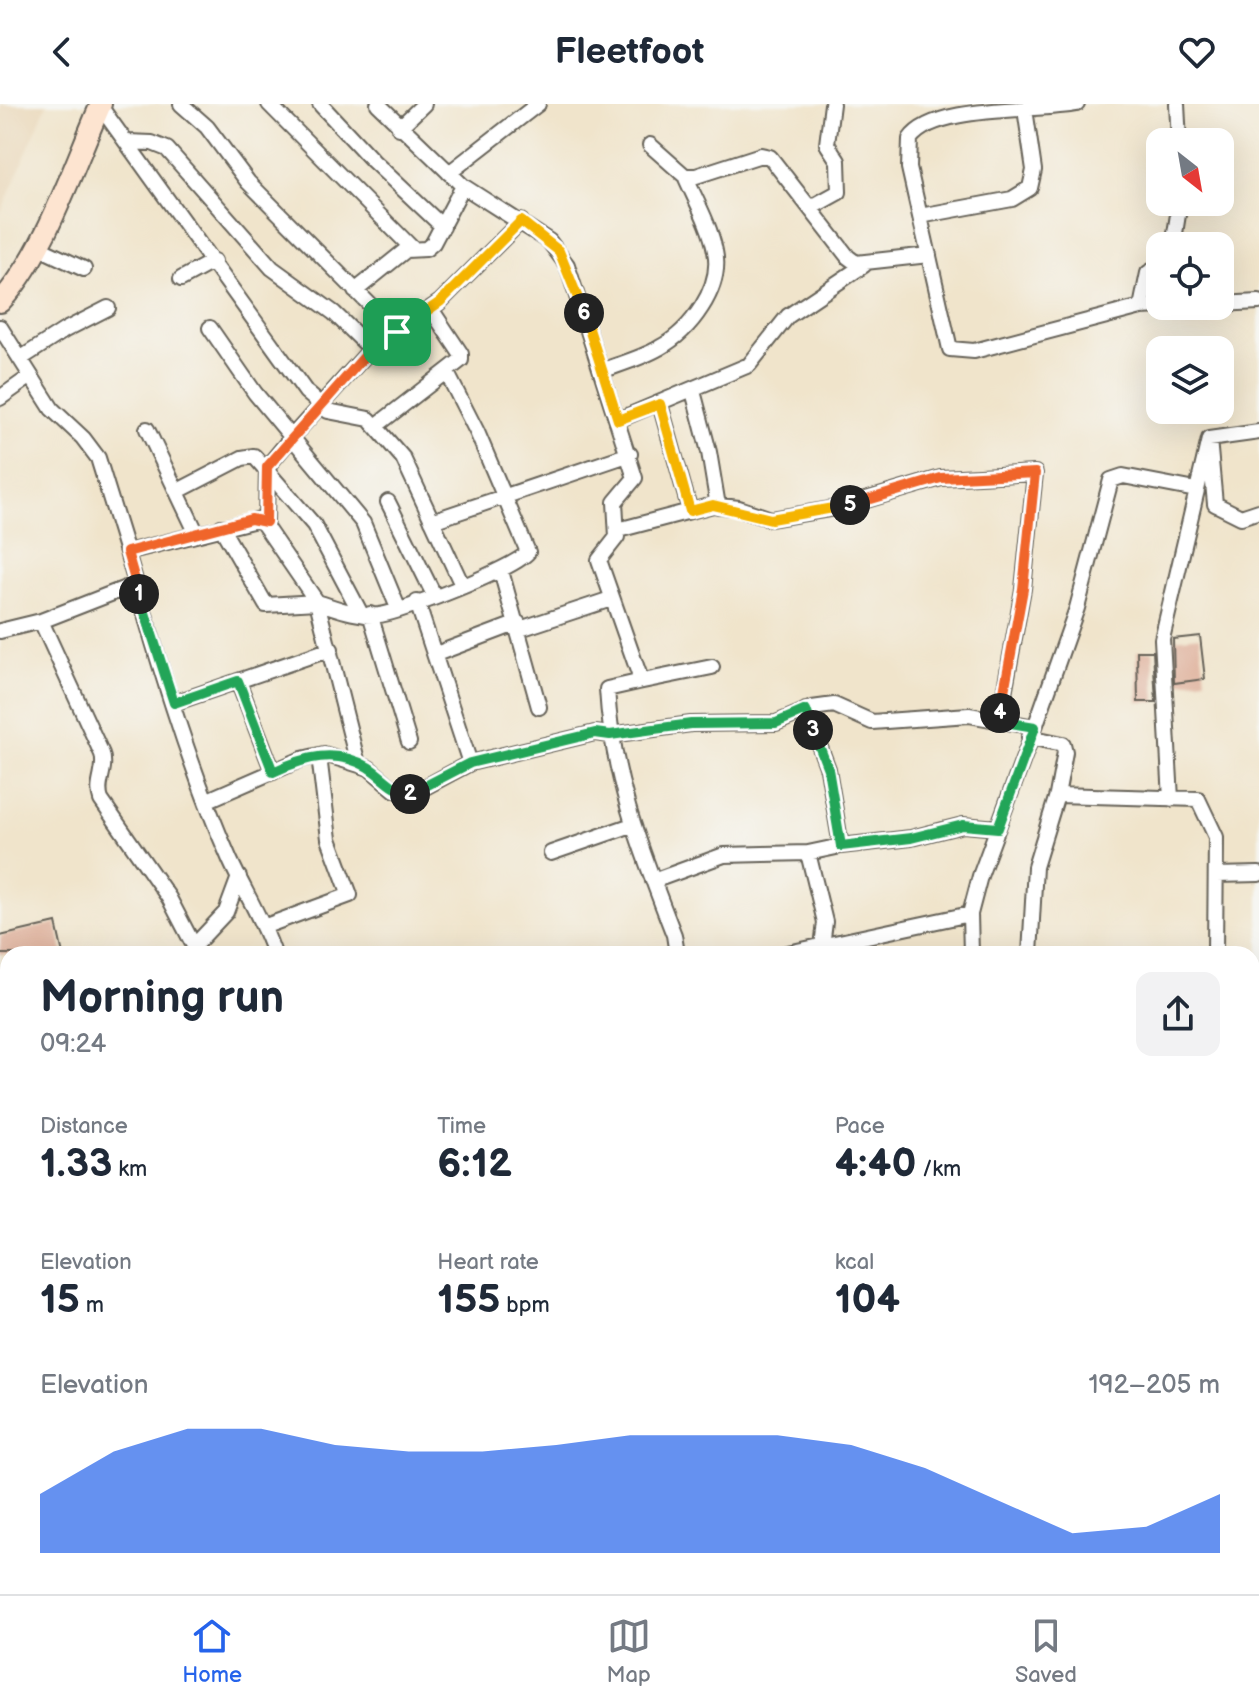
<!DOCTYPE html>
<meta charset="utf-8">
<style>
body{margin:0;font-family:"Balsamiq Sans",sans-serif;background:#f2f2f3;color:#1f2937;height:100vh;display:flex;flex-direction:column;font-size:30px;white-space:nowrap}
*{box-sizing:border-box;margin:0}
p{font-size:26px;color:#747a83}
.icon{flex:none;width:44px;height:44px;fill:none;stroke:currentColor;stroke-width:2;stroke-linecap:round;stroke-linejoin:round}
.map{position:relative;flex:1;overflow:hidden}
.sheet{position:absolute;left:0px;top:842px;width:1260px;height:648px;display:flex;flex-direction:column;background:#fff;border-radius:24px 24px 0 0;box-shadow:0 8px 32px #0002}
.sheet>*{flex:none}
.needle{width:52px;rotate:149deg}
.buttons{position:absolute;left:1146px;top:24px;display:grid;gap:16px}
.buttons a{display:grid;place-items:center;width:88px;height:88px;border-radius:16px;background:#fff;box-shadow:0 8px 32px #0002;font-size:40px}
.pin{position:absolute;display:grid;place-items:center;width:68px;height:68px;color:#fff;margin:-34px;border-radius:16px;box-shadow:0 4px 12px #0006}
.km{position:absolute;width:40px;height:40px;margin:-20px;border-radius:50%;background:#222;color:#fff;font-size:22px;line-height:40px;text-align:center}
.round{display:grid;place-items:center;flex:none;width:84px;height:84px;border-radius:16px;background:#f2f2f3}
.summary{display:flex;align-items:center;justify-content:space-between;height:136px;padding:0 40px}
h1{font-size:44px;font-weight:700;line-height:60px}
.figures{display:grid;grid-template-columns:repeat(3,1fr);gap:12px;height:136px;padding:8px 40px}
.figures div{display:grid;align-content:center}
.figures b{font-size:40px;font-weight:700}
.figures small{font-size:22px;font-weight:400}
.figures p{font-size:22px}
.chart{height:224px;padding:16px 40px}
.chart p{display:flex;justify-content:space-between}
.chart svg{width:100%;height:144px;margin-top:8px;fill:#2563eb;opacity:.7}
header{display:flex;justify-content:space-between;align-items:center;height:104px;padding:0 40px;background:#fff;font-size:36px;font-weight:700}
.dock{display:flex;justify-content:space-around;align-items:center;height:112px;border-top:2px solid #e0e1e3;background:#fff;font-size:22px;color:#747a83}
.dock a{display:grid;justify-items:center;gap:4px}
.dock .on{color:#2563eb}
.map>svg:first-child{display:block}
</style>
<header><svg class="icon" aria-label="back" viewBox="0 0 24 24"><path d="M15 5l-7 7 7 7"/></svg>Fleetfoot<svg class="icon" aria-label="heart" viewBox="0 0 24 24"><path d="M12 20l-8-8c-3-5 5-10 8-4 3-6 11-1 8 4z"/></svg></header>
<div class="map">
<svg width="1259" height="1490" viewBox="0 0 1259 1490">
<rect width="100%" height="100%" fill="#f6f6f2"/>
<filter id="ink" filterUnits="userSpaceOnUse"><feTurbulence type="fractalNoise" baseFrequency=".0125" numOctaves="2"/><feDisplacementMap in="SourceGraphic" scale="16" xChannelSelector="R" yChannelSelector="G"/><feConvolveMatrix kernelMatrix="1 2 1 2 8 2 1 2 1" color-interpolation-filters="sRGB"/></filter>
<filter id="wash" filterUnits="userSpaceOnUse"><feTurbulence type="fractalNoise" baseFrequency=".006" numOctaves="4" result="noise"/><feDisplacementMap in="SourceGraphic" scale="32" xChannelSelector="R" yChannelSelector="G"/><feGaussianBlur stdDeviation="1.8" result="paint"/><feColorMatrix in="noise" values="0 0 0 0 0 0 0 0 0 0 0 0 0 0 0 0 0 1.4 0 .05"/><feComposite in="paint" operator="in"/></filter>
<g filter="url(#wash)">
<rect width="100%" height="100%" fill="#f0e4cb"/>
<path fill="#ead8ba" d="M0 0H47L0 111Z"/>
<g id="blocks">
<path fill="#dfb19b" d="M1200 532 1205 575 1174 579 1173 535Z
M1137 547H1153L1156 598H1138Z
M56 819 63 850H0V832Z"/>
</g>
</g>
<g filter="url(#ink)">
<use href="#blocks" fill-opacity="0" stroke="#666259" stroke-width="2"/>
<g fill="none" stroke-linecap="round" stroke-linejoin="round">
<g stroke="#666259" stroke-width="11">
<path id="lane" d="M513 1482 516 1490
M827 1482 830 1490
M835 1490 859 1482"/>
</g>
<g stroke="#666259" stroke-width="18">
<path id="street" d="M181 0 207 23 248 78 397 228
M269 0 412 144
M320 0 373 57 443 123
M378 0 463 82 549 137 567 161 635 374 615 398 617 433 599 456 639 570 638 578 607 585C612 675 642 748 674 831L677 850
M1077 0C1036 8 934 0 910 35L909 64 950 245 974 247 1141 203 1160 202
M1177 0 1179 38
M100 2 306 288 328 307 369 315 403 354 462 481
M399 24 424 0
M127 38 152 39 167 45 272 164 334 209 371 245
M650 41 685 72H696L761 51 770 53 848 153 856 159 929 151
M449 69 538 0
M810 104 839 88 838 57 827 40 832 0
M920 112 1012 95 1030 84 1034 66 1025 5
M1173 142 1180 98
M37 143 84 165
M181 175 214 157
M355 187 406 146 426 145 433 139 463 82
M1220 200 1259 198
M1141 203 1148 169 1160 162
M0 223 52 305 83 334 98 354 127 448 260 415 317 498C336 504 358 513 379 511 403 508 514 465 528 448L477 328 447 269
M210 224 255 289 363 419 398 504
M20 255 65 226 108 204
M601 267C620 260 642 254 659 244 690 227 723 184 715 147 710 121 696 97 685 72
M693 287 709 348 718 402
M0 294 31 272
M660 300 690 407
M618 316 749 261 788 212 864 161
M376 322 461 256V250L431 205
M147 325 197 430
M1259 328 1209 335 1215 400 1241 413 1259 407
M178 387 242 354 254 352 314 421 361 510
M388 398 434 491
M432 417 630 350
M266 418 267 363 291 334 371 245 440 198 521 117
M221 423 266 501 317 498 358 660
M618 426 713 401 739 404 771 415 842 403 941 374 1035 369 1023 485 999 617
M127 448C155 547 188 661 230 756 244 787 263 816 274 850
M501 467 539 603
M417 498 470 659
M370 510 409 638
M41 517 102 650C107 667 95 679 101 696L169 794 194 842 226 808 239 773
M520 525 611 495
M0 527 41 517 136 480
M436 550 518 519
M238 577 273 668
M638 578 712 563
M174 599 331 545
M806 606 828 665 841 742 911 734 963 721 998 724
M1035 623 1077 504 1111 376 1123 372 1196 386
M1029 633 1063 640 1065 648 1057 691 1198 695 1216 733 1215 850
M1171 695 1162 535 1209 335
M208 696 302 655 324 650 369 664 395 686 412 690 470 659 595 629 610 631 691 620 776 619 812 604 834 601 872 618 969 611 1035 623 980 772 970 810
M551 749 632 721
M1216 771 1259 770
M653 777 724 751 808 749
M263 823 350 791 329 735 320 660 324 650
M822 842 825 818 808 749 841 742
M783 850 970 810 971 850
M1030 850 1035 763 1057 691
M1252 957 1259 956
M0 963H8
M1 1236 8 1234
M0 1468 7 1490
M327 1482 331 1490"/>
</g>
<g stroke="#666259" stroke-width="24">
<path id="secondary" d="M0 198C44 153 75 58 101 0"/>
</g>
<g stroke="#666259" stroke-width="26">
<path id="primary" d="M1252 1100 1259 1099
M0 1405 8 1403"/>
</g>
<use href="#lane" stroke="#fff" stroke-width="7"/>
<use href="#street" stroke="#fff" stroke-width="14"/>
<use href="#secondary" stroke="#fde4d0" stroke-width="20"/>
<use href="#primary" stroke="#f9bc8a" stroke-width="22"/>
</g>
</g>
<g fill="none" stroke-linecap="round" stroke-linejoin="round" filter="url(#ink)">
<g stroke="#fff" stroke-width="16">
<path id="split-1" d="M139 490 127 448 251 415 266 418 267 363 371 245 397 228"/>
</g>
<g stroke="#fff" stroke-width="16">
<path id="split-2" d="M139 490 174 599 238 577 273 668C305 653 335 644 368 663 384 673 391 685 410 690"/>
</g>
<g stroke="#fff" stroke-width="16">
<path id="split-3" d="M410 690 470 659 595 629 610 631 691 620 776 619 806 606 813 626"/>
</g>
<g stroke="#fff" stroke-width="16">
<path id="split-4" d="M813 626 828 665 841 742 911 734 963 721 998 724 1035 623 999 617 1000 609"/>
</g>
<g stroke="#fff" stroke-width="16">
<path id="split-5" d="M850 401 941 374 1035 369 1023 485 1000 609"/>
</g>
<g stroke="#fff" stroke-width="16">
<path id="split-6" d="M584 209 618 316 660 300 690 407 713 401 771 415 850 401"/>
</g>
<g stroke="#fff" stroke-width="16">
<path id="split-7" d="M397 228 440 198 521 117 559 147 584 209"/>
</g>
<use href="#split-1" stroke="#f0652b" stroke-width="10"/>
<use href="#split-2" stroke="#22a559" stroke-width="10"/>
<use href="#split-3" stroke="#22a559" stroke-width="10"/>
<use href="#split-4" stroke="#22a559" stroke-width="10"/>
<use href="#split-5" stroke="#f0652b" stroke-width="10"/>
<use href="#split-6" stroke="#f5b400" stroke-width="10"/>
<use href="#split-7" stroke="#f5b400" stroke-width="10"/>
</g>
</svg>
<div class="buttons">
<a><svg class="needle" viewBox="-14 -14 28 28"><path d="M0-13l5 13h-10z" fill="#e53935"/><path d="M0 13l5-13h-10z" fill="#747a83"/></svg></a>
<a><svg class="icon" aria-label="locate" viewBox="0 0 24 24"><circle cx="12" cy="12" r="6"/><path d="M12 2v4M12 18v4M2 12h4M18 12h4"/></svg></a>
<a><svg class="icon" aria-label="layers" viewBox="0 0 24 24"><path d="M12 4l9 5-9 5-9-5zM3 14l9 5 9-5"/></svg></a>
</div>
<div class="pin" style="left:397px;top:228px;background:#1e9e55"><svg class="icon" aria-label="arrive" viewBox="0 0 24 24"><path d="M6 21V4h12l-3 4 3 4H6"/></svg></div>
<b class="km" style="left:139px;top:490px">1</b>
<b class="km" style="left:410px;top:690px">2</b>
<b class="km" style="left:813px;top:626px">3</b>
<b class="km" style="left:1000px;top:609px">4</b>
<b class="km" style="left:850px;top:401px">5</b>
<b class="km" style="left:584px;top:209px">6</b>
<section class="sheet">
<div class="summary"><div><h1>Morning run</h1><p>09:24</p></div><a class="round"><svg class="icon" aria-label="share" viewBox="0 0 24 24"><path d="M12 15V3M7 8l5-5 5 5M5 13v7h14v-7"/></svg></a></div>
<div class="figures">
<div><p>Distance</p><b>1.33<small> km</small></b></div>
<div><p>Time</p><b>6:12</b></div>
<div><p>Pace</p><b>4:40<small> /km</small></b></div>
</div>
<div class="figures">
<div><p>Elevation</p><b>15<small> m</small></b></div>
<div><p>Heart rate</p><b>155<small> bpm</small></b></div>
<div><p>kcal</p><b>104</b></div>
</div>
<div class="chart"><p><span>Elevation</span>192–205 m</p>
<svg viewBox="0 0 160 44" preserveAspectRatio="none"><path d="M0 44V26L10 13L20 6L30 6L40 11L50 13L60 13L70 11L80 8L90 8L100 8L110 11L120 18L130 28L140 38L150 36L160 26V44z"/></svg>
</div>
</section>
</div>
<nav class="dock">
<a class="on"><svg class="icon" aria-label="home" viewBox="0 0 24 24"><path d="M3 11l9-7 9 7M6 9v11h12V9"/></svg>Home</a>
<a><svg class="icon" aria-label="map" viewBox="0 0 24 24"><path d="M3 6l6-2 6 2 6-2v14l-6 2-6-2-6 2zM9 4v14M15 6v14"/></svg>Map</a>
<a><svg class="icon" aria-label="saved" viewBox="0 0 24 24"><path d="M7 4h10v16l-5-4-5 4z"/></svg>Saved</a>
</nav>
